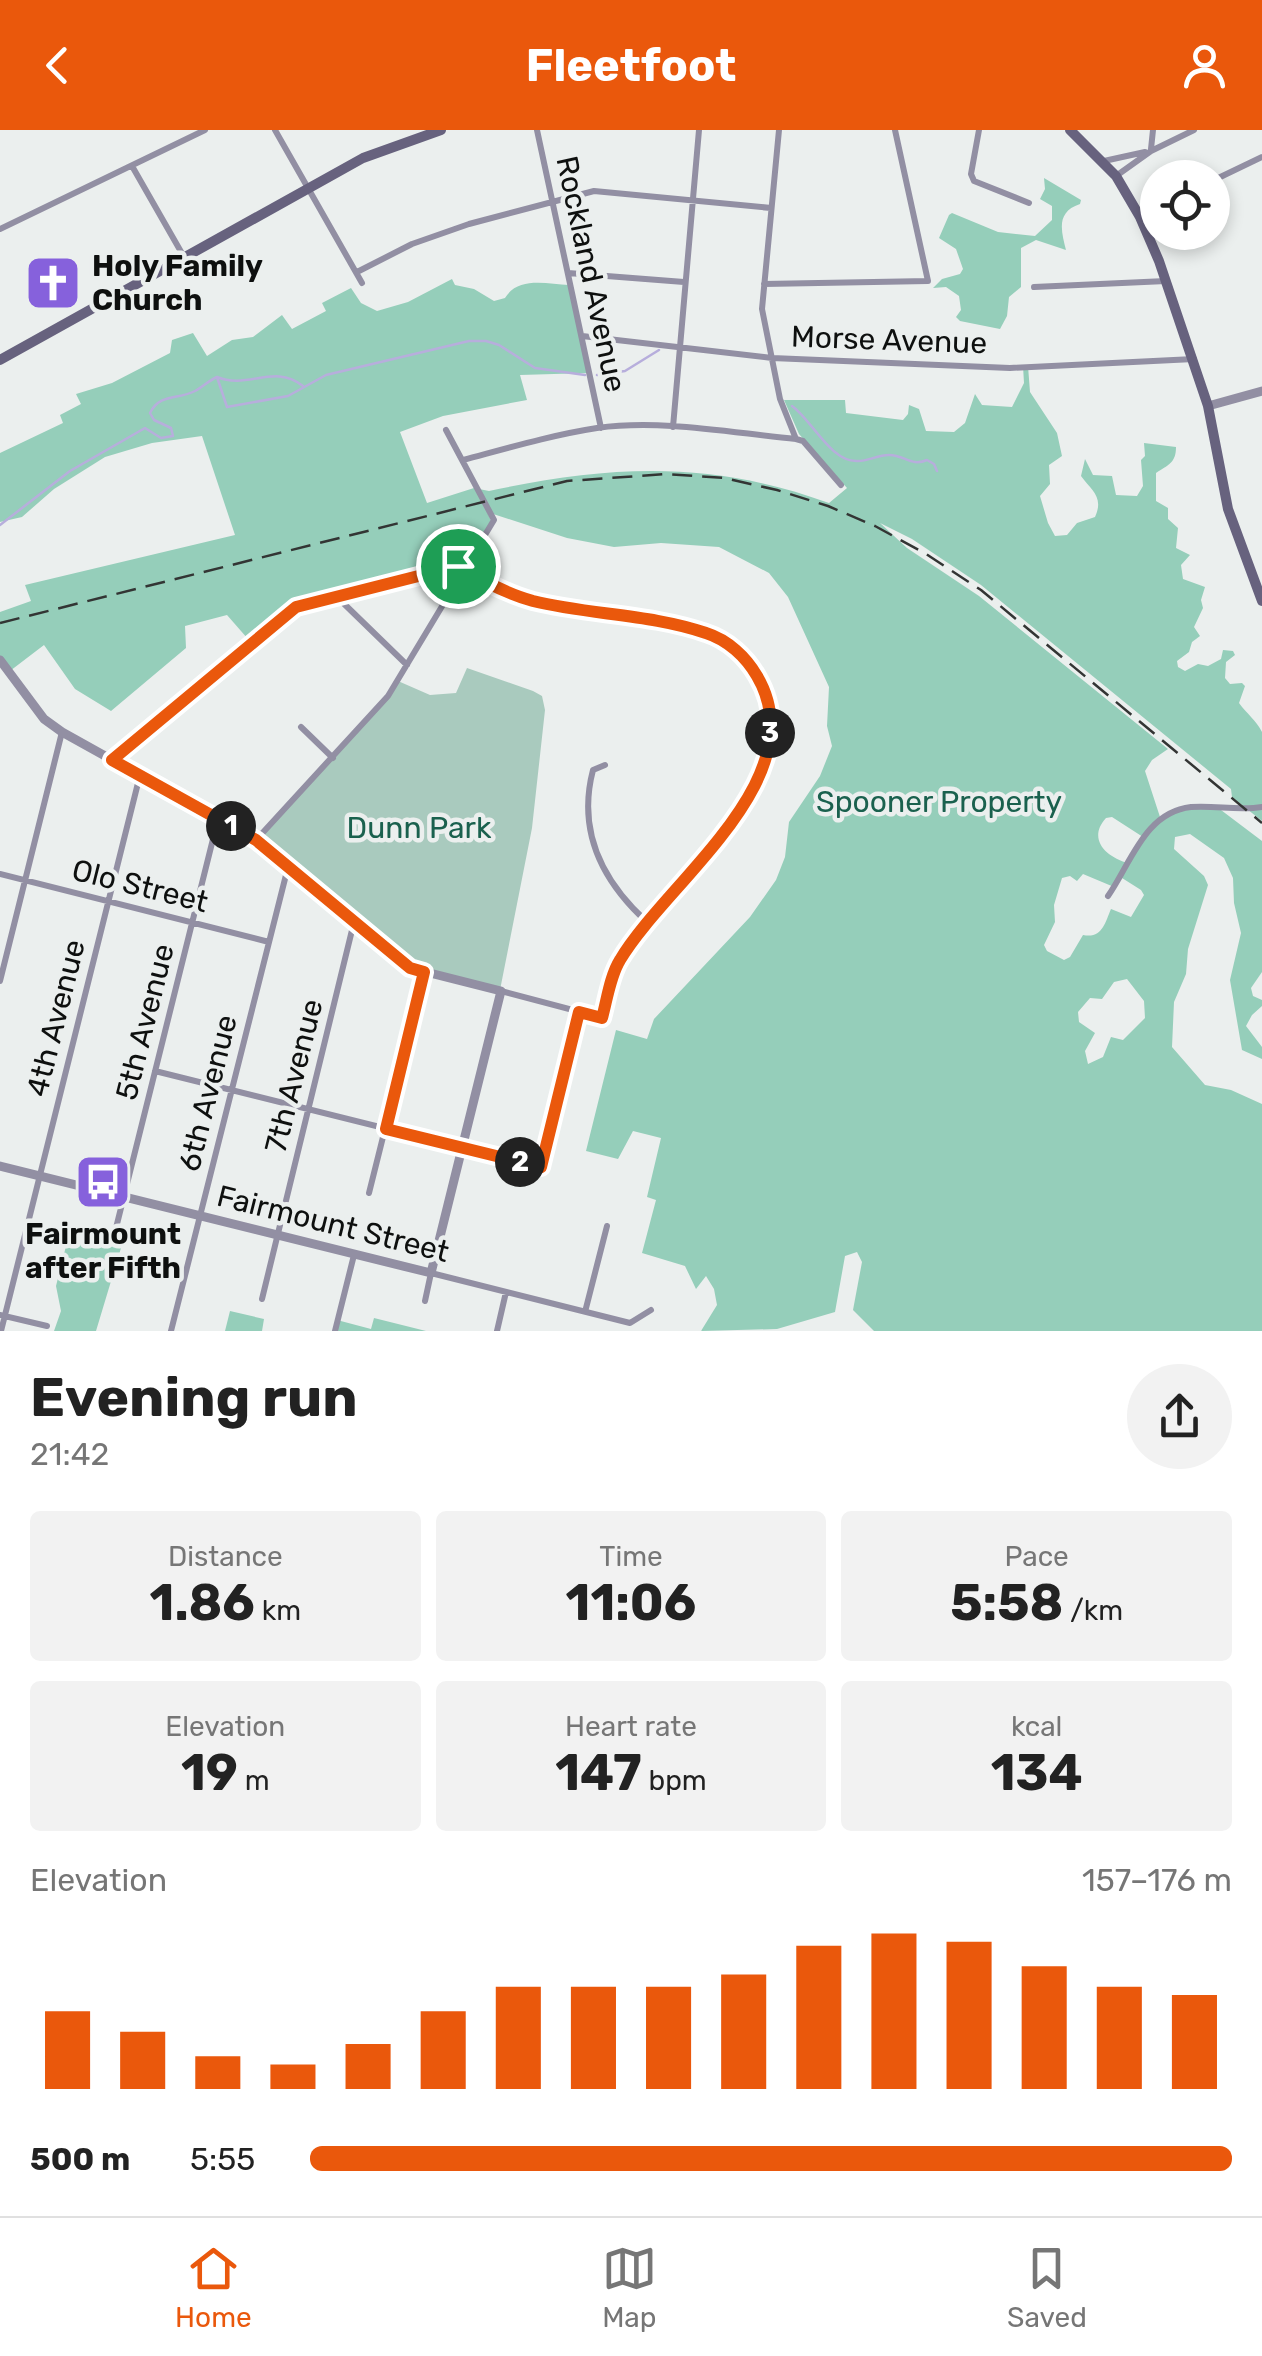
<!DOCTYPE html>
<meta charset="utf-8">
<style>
body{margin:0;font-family:Rubik,sans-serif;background:#f2f2f2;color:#222;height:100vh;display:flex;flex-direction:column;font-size:38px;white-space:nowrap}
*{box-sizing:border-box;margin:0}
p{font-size:32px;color:#767676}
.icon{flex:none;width:55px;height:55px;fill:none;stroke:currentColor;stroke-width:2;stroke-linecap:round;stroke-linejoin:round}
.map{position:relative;height:1201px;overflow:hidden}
.side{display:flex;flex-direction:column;background:#fff;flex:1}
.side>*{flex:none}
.fabs{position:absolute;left:1140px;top:30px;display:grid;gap:20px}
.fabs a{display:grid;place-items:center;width:90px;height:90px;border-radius:50%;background:#fff;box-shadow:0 5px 15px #0003;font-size:50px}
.pin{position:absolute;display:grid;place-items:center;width:85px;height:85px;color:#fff;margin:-42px;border:5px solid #fff;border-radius:50%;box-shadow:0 2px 10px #0007}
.km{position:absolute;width:50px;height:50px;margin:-25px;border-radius:50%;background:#222;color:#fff;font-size:28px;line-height:50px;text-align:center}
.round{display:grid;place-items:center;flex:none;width:105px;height:105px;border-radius:52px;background:#f2f2f2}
.summary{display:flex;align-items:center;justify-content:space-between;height:170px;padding:0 30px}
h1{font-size:55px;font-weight:700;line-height:75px}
.figures{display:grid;grid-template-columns:repeat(3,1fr);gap:15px;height:170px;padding:10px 30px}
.figures div{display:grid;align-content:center;border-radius:10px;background:#f2f2f2;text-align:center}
.figures b{font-size:50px;font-weight:700}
.figures small{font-size:28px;font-weight:400}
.figures p{font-size:28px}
.chart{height:280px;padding:20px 30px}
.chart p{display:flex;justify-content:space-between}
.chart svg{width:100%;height:180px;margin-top:10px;stroke:#ea580c;stroke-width:6}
ul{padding:0 30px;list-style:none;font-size:32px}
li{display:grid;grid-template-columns:160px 120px 1fr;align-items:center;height:75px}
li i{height:25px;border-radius:12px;background:#ea580c}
header{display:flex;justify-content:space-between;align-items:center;height:130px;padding:0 30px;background:#ea580c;color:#fff;font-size:45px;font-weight:700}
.tabs{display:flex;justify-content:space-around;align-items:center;height:140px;border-top:2px solid #e0e0e0;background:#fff;font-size:28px;color:#767676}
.tabs a{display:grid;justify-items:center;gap:5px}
.tabs .current{color:#ea580c}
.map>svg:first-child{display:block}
</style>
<header><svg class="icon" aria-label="back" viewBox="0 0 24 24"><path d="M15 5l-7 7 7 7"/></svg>Fleetfoot<svg class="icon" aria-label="person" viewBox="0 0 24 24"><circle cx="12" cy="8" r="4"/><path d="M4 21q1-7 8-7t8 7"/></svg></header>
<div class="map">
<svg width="1262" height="1201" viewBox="0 0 1262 1201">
<rect width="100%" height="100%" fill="#ebefee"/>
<path fill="#a9cabe" d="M467 538 533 561 542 566 545 580 532 698 500 860 410 835 260 708 398 551 430 565 456 563Z"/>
<path fill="#95ceba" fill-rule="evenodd" d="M1044 48 1081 70 1080 74C1056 82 1061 100 1066 120L1036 110 1021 118V157L1009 167 1007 186 1000 199 960 191 956 187 961 180 959 166 946 157 933 158 942 149 960 144 963 139 956 119 939 108 949 85 952 83 998 102 1035 106 1052 90V76L1040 69 1045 59Z
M452 149 455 155 474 159 494 171 505 168C518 146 547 154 569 155L588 243 520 245 527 270 443 286 400 302 427 373 474 358 489 361C610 335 711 330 829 373L847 358 799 304 784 270H845L846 283 903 290 908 284 909 275 919 279 926 301 954 302 965 293 975 264 982 275 1012 277 1024 253 1023 236H1028L1030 262 1057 303 1062 326 1049 335 1050 354 1040 366 1048 393 1055 406 1067 405 1077 393 1095 387C1104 367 1092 361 1081 346L1085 329 1093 345 1112 346 1116 365 1137 366 1143 356 1141 330 1145 326 1144 313 1176 317C1176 333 1168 335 1156 343V371L1168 378V389L1178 398 1176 418 1190 425 1181 435 1183 449 1205 457 1201 470 1203 478 1194 497 1200 506 1192 512 1189 522 1177 531 1178 537 1185 541 1198 534 1208 536 1221 529 1223 520 1233 521 1235 525 1226 532 1225 548 1230 554 1242 553 1245 556 1239 573C1247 584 1256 590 1262 602V691L1232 667 1231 659 981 455 912 409 880 393 907 418 979 466 1168 619 1152 630 1145 641 1160 687 1176 681 1217 677 1262 711V842L1251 858 1253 866 1262 870V876L1252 885 1246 896 1262 917V929L1242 920 1230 850 1241 803 1234 773 1233 748 1224 728 1190 704 1175 707 1174 719 1204 746 1208 755 1188 819 1186 844 1174 872 1172 917 1205 955 1231 960 1262 974V1201H874L853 1180 862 1132 857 1122 845 1126 835 1182 777 1199 701 1201 717 1175 714 1159 706 1146 696 1159 685 1136 642 1123 656 1070 647 1067 661 1008 633 1001 618 1029 586 1021 616 900 647 909 654 889 750 787 776 750 785 727 789 692 820 646 832 616 827 596 829 557 788 467 769 443 719 417 661 413 614 417 567 408 487 382 493 395 466 440 457 435 293 477 248 509 227 485 185 496 186 518 111 581 75 559 44 515 6 544 0 536V482L31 471 25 455 235 405 202 306 152 313 105 327 54 359 22 387 0 392V323L63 293 60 285 81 274 76 264 112 253 170 223 172 210 193 203 207 226 232 210 253 207 282 185 292 199 326 181 322 173 351 158 361 173 377 181 408 172ZM1112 687 1143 707 1128 733C1106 727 1087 709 1106 688ZM1083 744 1114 757 1122 748 1141 760 1144 765 1131 787 1111 779C1105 793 1102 809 1083 805L1070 827 1064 830 1047 821 1044 815 1055 792 1054 775 1062 748 1070 746 1077 751ZM1127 849 1144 871 1145 888 1123 910 1111 907 1103 927 1088 934 1085 921 1095 903 1079 892 1078 882 1090 868 1102 869 1114 852Z
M69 1104 121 1118 96 1201H54L61 1181 56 1156Z
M230 1181 264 1189 262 1201H225Z
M374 1188 426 1201H335L337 1190 371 1199Z"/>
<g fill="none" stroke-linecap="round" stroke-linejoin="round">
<path stroke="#b7aedc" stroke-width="2.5" d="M597 245 625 241 659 220
M217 247C248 260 274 233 303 256
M792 276C812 290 831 333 858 331 868 331 878 325 889 325 905 325 911 337 927 330L934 334 937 341
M0 395 70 341 145 298 161 308 173 306 171 298 154 290 150 283C160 263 178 270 195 261 203 257 208 251 217 247L227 277 288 266 326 245 469 211H486L499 215 535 238 585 245
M55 1141C77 1130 96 1128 120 1132"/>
<path stroke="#928fa3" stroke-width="6" d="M275 0 362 153
M537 0 601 298
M779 0 762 179 780 269 796 309 803 311 841 355
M979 0 971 44 974 51 1029 73
M1151 19 1153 0
M1104 31 1145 22
M132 36 184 127
M1116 46 1151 21 1194 0
M1212 51 1262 27
M1141 86 1158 78
M0 99 205 0
M357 142 412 114 469 94 594 61 771 78
M568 143 684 152
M764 154 928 151 895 0
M1034 157 1166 151
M582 206 772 228 1010 238 1194 229
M673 297 699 0
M463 330C508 318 552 305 597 298 662 289 732 303 796 309
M337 467 407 535
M301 597 333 628
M112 630 296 477 458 436C482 450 507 465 534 471 587 484 658 485 707 503 722 508 735 518 745 529 784 573 769 623 748 672L639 802 617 834 603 888 501 861
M605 635 593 640C577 701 602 751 647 792
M256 710 388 566 494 390 446 300
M0 744 269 812
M1108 766C1131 733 1145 682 1191 677 1215 675 1238 681 1262 677
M0 851 62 602
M155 941 541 1037 579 882
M369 1063 424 843
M114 1106 218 689
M262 1169 354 792
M425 1171 431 1143 630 1193 651 1180
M585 1182 607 1096
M0 1185 47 1196
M1 1201 140 645
M171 1201 288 737
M335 1201 354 1125
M497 1201 506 1162"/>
<path stroke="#928fa3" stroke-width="9" d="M1208 276 1262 261
M0 530 44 589 62 602 256 710 410 838 501 861 431 1143 0 1036"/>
<path stroke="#67627e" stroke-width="10" d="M1070 0 1116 46 1140 87 1159 131 1208 276 1228 379 1262 471
M0 230 363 28 441 0"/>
<path stroke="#333534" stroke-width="2.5" stroke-dasharray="20 10" stroke-linecap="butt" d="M0 493 567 351 666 344 724 348 777 360 828 376 875 396 926 424 981 460 1262 693"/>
</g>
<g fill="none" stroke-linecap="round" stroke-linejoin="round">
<g stroke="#fff" stroke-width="20">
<path id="route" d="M458 436C481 450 507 464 533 471 590 485 651 484 706 503 728 510 746 527 757 546 817 648 666 752 620 830 610 846 607 870 602 888L579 882 541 1037 386 999 424 842 410 838 256 710 112 630 296 477Z"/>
</g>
<use href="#route" stroke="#ea580c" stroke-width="12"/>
</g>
<defs>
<g id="church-square" transform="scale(2.875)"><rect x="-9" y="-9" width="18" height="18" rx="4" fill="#8661dc" stroke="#ebefee"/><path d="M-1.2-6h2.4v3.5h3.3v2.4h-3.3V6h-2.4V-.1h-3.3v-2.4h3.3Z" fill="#fff"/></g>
<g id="bus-square" transform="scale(2.875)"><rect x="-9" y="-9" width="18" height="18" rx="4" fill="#8661dc" stroke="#ebefee"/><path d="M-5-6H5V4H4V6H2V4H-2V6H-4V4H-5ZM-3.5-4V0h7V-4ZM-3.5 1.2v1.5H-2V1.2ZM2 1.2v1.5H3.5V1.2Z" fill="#fff"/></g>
</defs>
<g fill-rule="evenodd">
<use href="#church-square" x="53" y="153"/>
<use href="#bus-square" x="103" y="1052"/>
</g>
<g text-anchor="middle" stroke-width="9" stroke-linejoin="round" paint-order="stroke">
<g font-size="30" font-weight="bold" fill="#0e100f" stroke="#ebefee" text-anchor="start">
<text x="92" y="146">Holy Family<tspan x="92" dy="34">Church</tspan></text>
<text x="103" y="1114" text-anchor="middle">Fairmount<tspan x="103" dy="34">after Fifth</tspan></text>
</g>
<g font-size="30" fill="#0e100f" stroke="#ebefee">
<text transform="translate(591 144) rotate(78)" y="10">Rockland Avenue</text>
<text transform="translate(889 210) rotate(2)" y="10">Morse Avenue</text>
<text transform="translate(140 756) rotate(14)" y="10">Olo Street</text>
<text transform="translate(56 888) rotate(-76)" y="10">4th Avenue</text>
<text transform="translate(145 892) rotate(-76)" y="10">5th Avenue</text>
<text transform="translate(294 946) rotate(-76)" y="10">7th Avenue</text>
<text transform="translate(208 963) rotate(-76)" y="10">6th Avenue</text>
<text transform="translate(333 1094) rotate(14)" y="10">Fairmount Street</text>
</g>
<g font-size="30" fill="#1a614e" stroke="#ebefee">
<text x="939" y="682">Spooner Property</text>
<text x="419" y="708">Dunn Park</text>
</g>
</g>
</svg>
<div class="fabs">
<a><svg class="icon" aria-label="locate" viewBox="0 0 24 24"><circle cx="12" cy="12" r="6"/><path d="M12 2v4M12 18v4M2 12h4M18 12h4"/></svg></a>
</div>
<div class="pin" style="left:458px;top:436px;background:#1e9e55"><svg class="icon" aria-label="arrive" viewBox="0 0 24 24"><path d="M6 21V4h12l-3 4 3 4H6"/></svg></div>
<b class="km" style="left:231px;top:696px">1</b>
<b class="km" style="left:520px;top:1032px">2</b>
<b class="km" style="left:770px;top:603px">3</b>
</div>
<section class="side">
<div class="summary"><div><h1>Evening run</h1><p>21:42</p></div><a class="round"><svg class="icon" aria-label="share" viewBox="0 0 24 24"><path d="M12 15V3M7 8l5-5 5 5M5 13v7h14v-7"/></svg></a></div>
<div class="figures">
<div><p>Distance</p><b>1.86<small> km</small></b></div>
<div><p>Time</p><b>11:06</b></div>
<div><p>Pace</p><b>5:58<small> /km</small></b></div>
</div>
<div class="figures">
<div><p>Elevation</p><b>19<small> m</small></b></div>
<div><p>Heart rate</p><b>147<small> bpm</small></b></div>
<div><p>kcal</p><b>134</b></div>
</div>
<div class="chart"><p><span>Elevation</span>157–176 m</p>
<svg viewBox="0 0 160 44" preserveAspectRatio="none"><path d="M5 44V25M15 44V30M25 44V36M35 44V38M45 44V33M55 44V25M65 44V19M75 44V19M85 44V19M95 44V16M105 44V9M115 44V6M125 44V8M135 44V14M145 44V19M155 44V21"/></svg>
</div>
<ul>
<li><b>500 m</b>5:55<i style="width:100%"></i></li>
</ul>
</section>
<nav class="tabs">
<a class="current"><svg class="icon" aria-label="home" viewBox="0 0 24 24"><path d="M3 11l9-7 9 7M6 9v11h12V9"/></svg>Home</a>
<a><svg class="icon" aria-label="map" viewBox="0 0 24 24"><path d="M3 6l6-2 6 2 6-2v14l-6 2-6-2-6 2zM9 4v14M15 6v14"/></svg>Map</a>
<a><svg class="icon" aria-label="saved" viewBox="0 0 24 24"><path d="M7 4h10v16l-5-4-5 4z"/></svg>Saved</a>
</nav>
